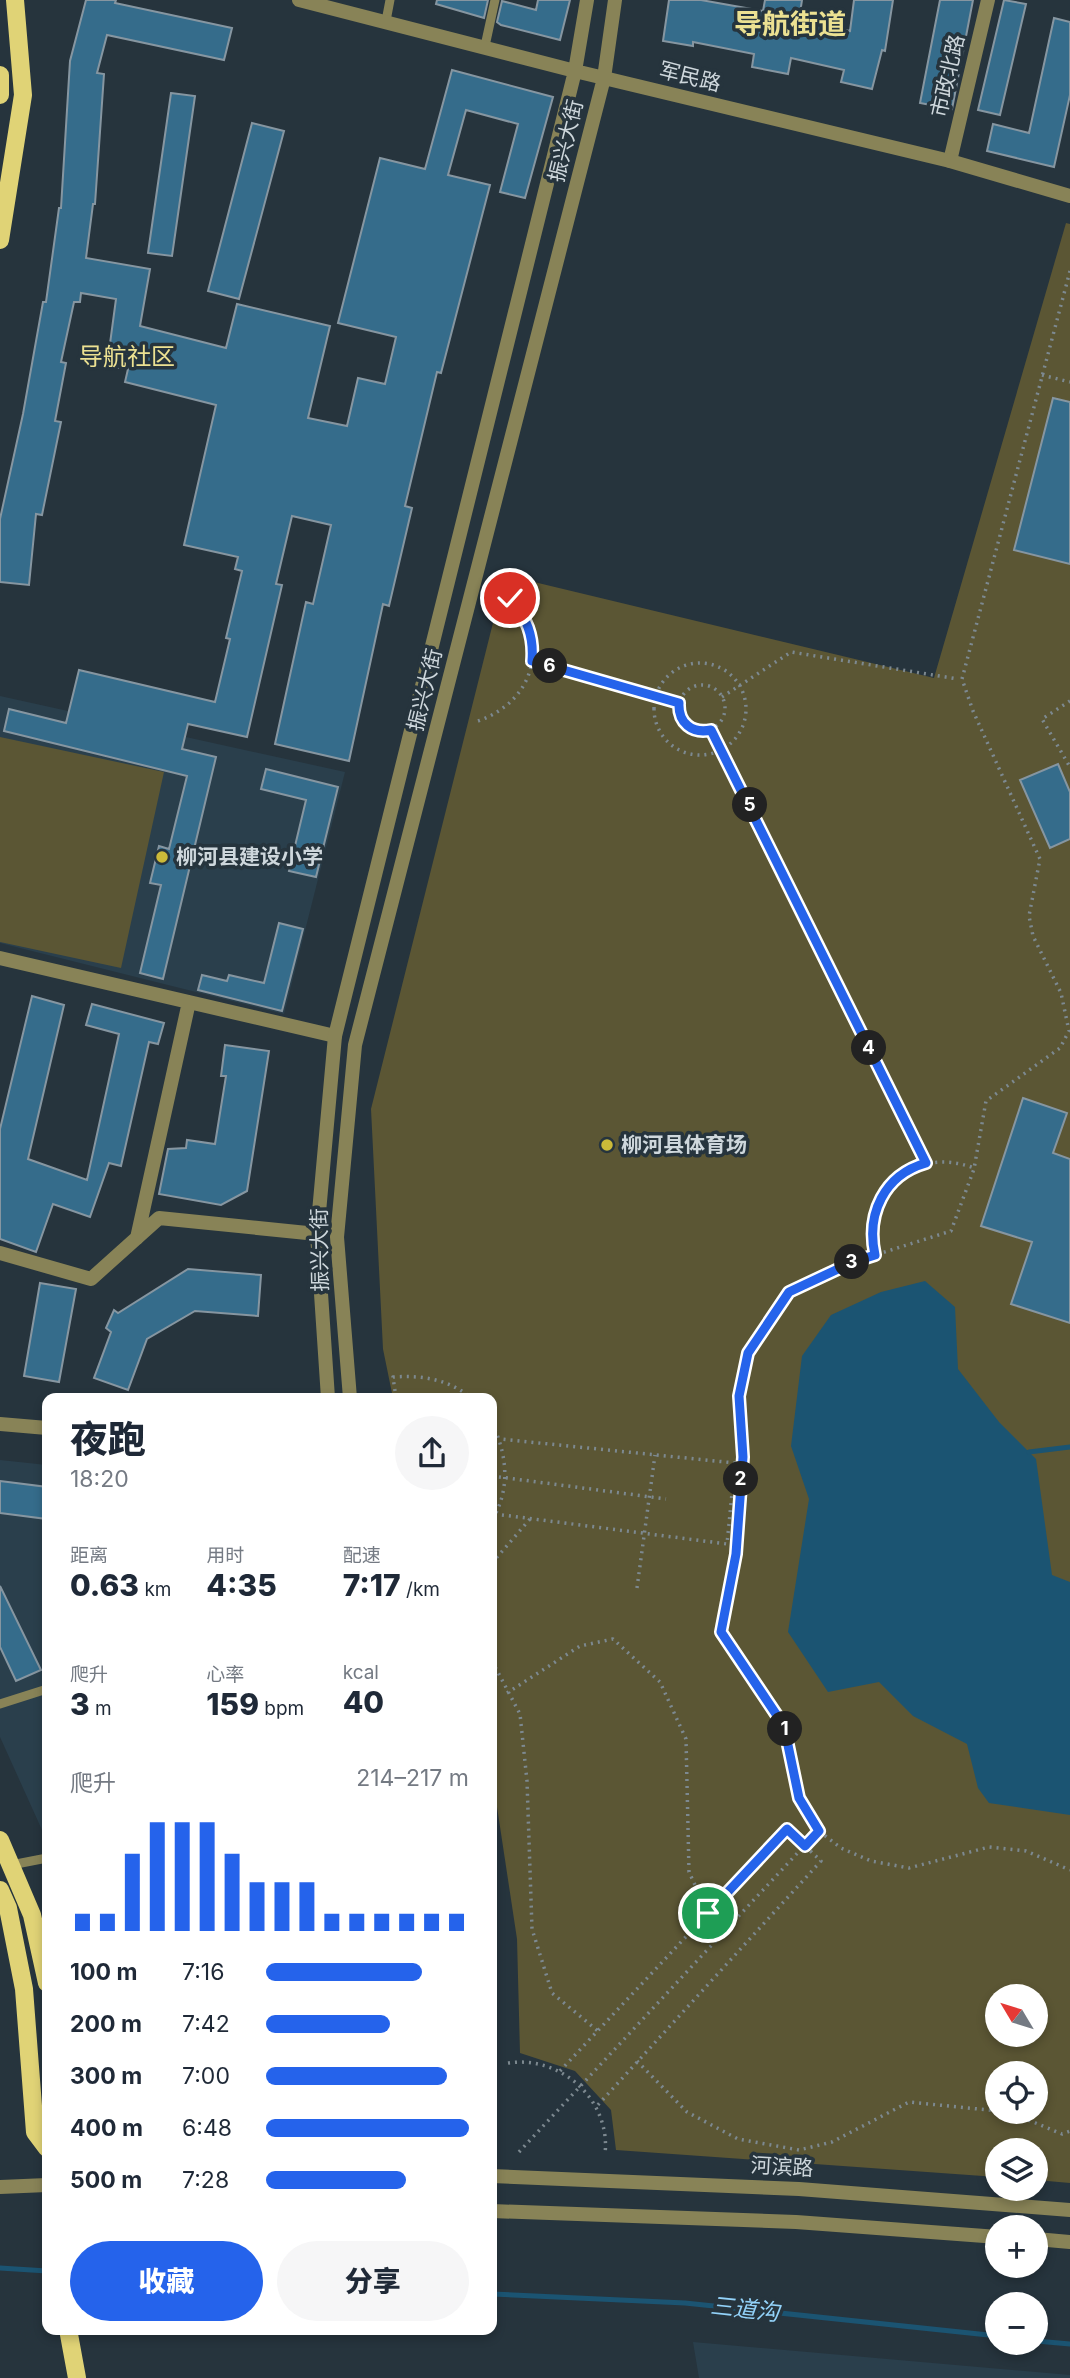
<!DOCTYPE html>
<html lang="zh">
<meta charset="utf-8">
<style>
body{margin:0;font-family:Inter,"Noto Sans SC",sans-serif;background:#f6f6f7;color:#1f2937;height:100vh;display:flex;flex-direction:column;font-size:26px;white-space:nowrap}
*{box-sizing:border-box;margin:0}
p{font-size:23px;color:#747a83}
.icon{flex:none;width:38px;height:38px;fill:none;stroke:currentColor;stroke-width:2;stroke-linecap:round;stroke-linejoin:round}
.map{position:relative;flex:1;overflow:hidden}
.drawer{position:absolute;left:42px;top:1393px;width:455px;height:942px;display:flex;flex-direction:column;background:#fff;border-radius:14px;box-shadow:0 4px 10px #0003}
.drawer>*{flex:none}
.needle{width:46px;rotate:308deg}
.tools{position:absolute;left:985px;top:1984px;display:grid;gap:14px}
.tools a{display:grid;place-items:center;width:63px;height:63px;border-radius:50%;background:#fff;box-shadow:0 4px 10px #0003;font-size:35px}
.pin{position:absolute;display:grid;place-items:center;width:60px;height:60px;color:#fff;margin:-30px;border:4px solid #fff;border-radius:50%;box-shadow:0 2px 7px #0007}
.km{position:absolute;width:35px;height:35px;margin:-18px;border-radius:50%;background:#222;color:#fff;font-size:19px;line-height:35px;text-align:center}
.round{display:grid;place-items:center;flex:none;width:74px;height:74px;border-radius:37px;background:#f6f6f7}
.summary{display:flex;align-items:center;justify-content:space-between;height:119px;padding:0 28px}
h1{font-size:38px;font-weight:800;line-height:52px}
.stats{display:grid;grid-template-columns:repeat(3,1fr);gap:10px;height:119px;padding:7px 28px}
.stats div{display:grid;align-content:center}
.stats b{font-size:30px;font-weight:800}
.stats small{font-size:19px;font-weight:400}
.stats p{font-size:19px}
.chart{height:196px;padding:14px 28px}
.chart p{display:flex;justify-content:space-between}
.chart svg{width:100%;height:126px;margin-top:7px;stroke:#2563eb;stroke-width:6}
.primary-button{display:flex;gap:14px;margin-top:auto;padding:14px 28px}
.primary-button a{flex:1;height:80px;border-radius:42px;background:#2563eb;color:#fff;font-size:28px;font-weight:800;line-height:80px;text-align:center}
.primary-button a+a{background:#f6f6f7;color:#1f2937}
ul{padding:0 28px;list-style:none;font-size:23px}
li{display:grid;grid-template-columns:112px 84px 1fr;align-items:center;height:52px}
li i{height:18px;border-radius:9px;background:#2563eb}
.map>svg:first-child{display:block}
</style>
<div class="map">
<svg width="1070" height="2378" viewBox="0 0 1070 2378">
<rect width="100%" height="100%" fill="#26343d"/>
<path fill="#2a3f4c" d="M0 696 345 772 284 1014 0 943Z
M0 1460 47 1465V1841L0 1737Z
M693 2342 1070 2375V2378H699Z"/>
<path fill="#5b5634" fill-rule="evenodd" d="M1066 223 1070 224V2183L1036 2180V2151H998L997 2177 616 2150 611 2110 575 2071 520 2053 517 1939 492 1774V1398H393L383 1349 371 1109 505 575 934 678ZM998 1997H1036V2035H998ZM998 2074H1036V2112H998Z
M0 737 164 772 121 968 0 942Z"/>
<path fill="#1b5472" d="M925 1281 955 1307 958 1369 999 1422 1036 1459 1052 1575 1070 1582V1815L989 1803 978 1788 967 1744 913 1716 879 1682 828 1692 788 1632 809 1499 791 1446 802 1356 831 1315 881 1292Z"/>
<g fill="none" stroke-linecap="round" stroke-linejoin="round">
<path stroke="#1b5472" stroke-width="5" d="M1029 1452 1070 1447
M0 2268 47 2271
M492 2294 685 2303 998 2336
M1036 2341 1070 2344"/>
</g>
<path fill="#356c8b" stroke="#8696a1" stroke-width="2" d="M86 0H116L115 3 232 28 224 60 107 35 97 73 104 74 95 204H93L86 258 150 269 140 326 226 348 237 304 330 326 308 418 347 426 358 378 385 384 396 337 338 323 380 158 425 169 452 70 553 97 525 198 500 192 518 124 466 110 448 175 490 185 441 373 437 372 405 506 412 508 389 606 383 604 349 761 275 744 306 602 313 604 331 525 292 516 276 584 282 585 247 737 188 724 182 749 216 757 163 979 140 973 161 885 150 883 159 846 169 849 187 776 4 731 9 709 66 723 79 670 215 702 230 639 226 638 242 571 235 569 238 557 184 545 216 405 125 382 128 369 107 366 116 299 81 293 80 302H74L61 362 66 363 55 421 61 422 42 515 36 514 29 585 0 582V519L23 414 43 302H46L59 208H61L70 61Z
M437 0H488L484 18 436 4Z
M538 0H570L560 40 501 25 497 22 502 1 536 10Z
M669 0H701L763 11 765 0H802L799 20 850 31 854 0H893L885 51 882 50 872 89 841 82 844 70 791 58 788 74 752 67 754 54 693 42V46L663 41Z
M940 0H973L952 109 920 103Z
M1004 0 1026 4 1000 115 978 110Z
M1054 18 1070 22V95L1054 167 987 151 993 124 1029 133Z
M171 93 195 96 172 256 148 253Z
M252 123 284 131 239 299 208 291Z
M1053 398 1070 402V564L1014 550Z
M1058 764 1070 792V839L1050 848 1020 780Z
M266 769 338 787 316 877 289 871 306 800 261 789Z
M279 923 303 929 282 1011 198 990 202 975 227 981 229 975 264 983Z
M32 996 64 1005 28 1159 87 1180 119 1034 86 1025 92 1004 164 1023 158 1044 149 1042 121 1166 109 1163 90 1217 53 1204 36 1252 0 1239V1129Z
M225 1045 269 1051 247 1191 221 1205 159 1194 168 1149 186 1148 187 1140 215 1144 226 1076H221Z
M1023 1098 1067 1113 1053 1153 1070 1159V1323L1011 1304 1032 1242 981 1226Z
M188 1269 261 1275 258 1316 195 1311 147 1339 128 1390 94 1378 111 1332 106 1328 114 1310 118 1313Z
M40 1283 76 1289 59 1382 24 1376Z
M0 1481 47 1487V1519L0 1513Z
M0 1586 41 1670 16 1681 0 1647Z"/>
<g fill="none" stroke-linecap="round" stroke-linejoin="round">
<path stroke="#7d8990" stroke-width="3.5" stroke-dasharray="2 5" stroke-linecap="butt" d="M1070 271 962 679 973 711 1040 859 1029 916 1033 936 1061 993 1069 1031 1060 1048 986 1101 974 1169 951 1231 853 1262 789 1292 748 1353 739 1396 743 1457 736 1554 721 1632 784 1726 799 1798 819 1831 841 1848 871 1861 909 1868 989 1847 1026 1851 1070 1870
M1042 375 1070 382
M533 662 679 703
M654 709a46 46 0 1 1 92 0a46 46 0 1 1-92 0Z
M679 708a23 23 0 1 1 46 0a23 23 0 1 1-46 0Z
M722 697 791 652 958 679
M1070 701 1042 719 1070 767
M478 721C535 701 550 643 510 598
M711 730 926 1163
M875 1255C860 1192 913 1145 974 1168
M396 1398 393 1377C421 1375 449 1379 471 1398
M492 1423C507 1454 511 1489 492 1520
M492 1476 666 1499
M495 1514 727 1544 735 1463 500 1439
M492 1563 530 1519
M637 1588 655 1455
M492 1661 520 1714 527 1781 532 1929 552 1993 598 2031
M507 1693 580 1646 613 1639 660 1682 686 1739 689 1872 708 1913
M637 2061 687 2112 738 2139 799 2150 832 2142 909 2102 998 2111
M508 2063C561 2055 611 2100 605 2154
M560 2071 787 1829 821 1861 596 2107
M1009 2112 1062 2134 1070 2131
M519 2152 818 1831"/>
<path stroke="#888357" stroke-width="9" d="M386 21 390 0
M485 46 495 0
M0 1704 47 1689
M11 1865 47 1858"/>
<path stroke="#888357" stroke-width="14" d="M950 161 988 0
M0 958 335 1036
M137 1238 189 1002
M0 1253 91 1279 159 1218 317 1234
M0 1424 47 1428
M0 2187 47 2185"/>
<path stroke="#888357" stroke-width="14" d="M299 0 575 71 950 161 1070 196
M328 1398 317 1234 335 1036 575 71 587 0
M350 1398 337 1237 355 1045 604 78 615 0
M492 2176 799 2189 1070 2210
M492 2211 796 2222 998 2237
M1036 2239 1070 2242"/>
<path stroke="#e0d376" stroke-width="18" d="M0 75V95
M0 240 23 95 15 0
M0 1840 32 1915 47 1983
M0 1890 8 1908 24 1989 35 2132 47 2148
M68 2329 77 2378"/>
</g>
<g fill="none" stroke-linecap="round" stroke-linejoin="round">
<g stroke="#fff" stroke-width="14">
<path id="route" d="M510 598C527 618 534 636 532 661L679 703C678 723 692 734 711 730L926 1163C884 1175 866 1214 875 1255L853 1262 789 1292 748 1353 739 1396 743 1457 736 1554 721 1632 784 1726 799 1798 819 1831 805 1846 787 1829 708 1913"/>
</g>
<use href="#route" stroke="#2563eb" stroke-width="9"/>
</g>
<g fill="#cbba39" stroke="#26343d" stroke-width="2.5">
<circle cx="162" cy="857" r="7"/>
<circle cx="607" cy="1145" r="7"/>
</g>
<g text-anchor="middle" stroke-width="7" stroke-linejoin="round" paint-order="stroke">
<g font-size="21" fill="#ced7dc" stroke="#26343d">
<text transform="translate(948 76) rotate(-77)" y="7">市政北路</text>
<text transform="translate(690 77) rotate(14)" y="7">军民路</text>
<text transform="translate(566 141) rotate(-76)" y="7">振兴大街</text>
<text transform="translate(425 690) rotate(-76)" y="7">振兴大街</text>
<text transform="translate(320 1250) rotate(-91)" y="7">振兴大街</text>
<text transform="translate(782 2167) rotate(3)" y="7">河滨路</text>
</g>
<g font-size="21" font-weight="bold" fill="#ced7dc" stroke="#26343d" text-anchor="start">
<text x="176" y="864">柳河县建设小学</text>
<text x="621" y="1152">柳河县体育场</text>
</g>
<g font-size="23" font-style="italic" fill="#93d3fa" stroke="#26343d">
<text transform="translate(745 2309) rotate(6)" y="8">三道沟</text>
</g>
<g font-size="24" fill="#ece192" stroke="#26343d">
<text x="127" y="365">导航社区</text>
</g>
<g font-size="28" font-weight="bold" fill="#ece192" stroke="#26343d">
<text x="790" y="34">导航街道</text>
</g>
</g>
</svg>
<div class="tools">
<a><svg class="needle" viewBox="-14 -14 28 28"><path d="M0-13l5 13h-10z" fill="#e53935"/><path d="M0 13l5-13h-10z" fill="#747a83"/></svg></a>
<a><svg class="icon" aria-label="locate" viewBox="0 0 24 24"><circle cx="12" cy="12" r="6"/><path d="M12 2v4M12 18v4M2 12h4M18 12h4"/></svg></a>
<a><svg class="icon" aria-label="layers" viewBox="0 0 24 24"><path d="M12 4l9 5-9 5-9-5zM3 14l9 5 9-5"/></svg></a>
<a>+</a>
<a>−</a>
</div>
<div class="pin" style="left:708px;top:1913px;background:#1e9e55"><svg class="icon" aria-label="arrive" viewBox="0 0 24 24"><path d="M6 21V4h12l-3 4 3 4H6"/></svg></div>
<div class="pin" style="left:510px;top:598px;background:#d93025"><svg class="icon" aria-label="check" viewBox="0 0 24 24"><path d="M5 12l5 5 9-10"/></svg></div>
<b class="km" style="left:785px;top:1729px">1</b>
<b class="km" style="left:741px;top:1479px">2</b>
<b class="km" style="left:852px;top:1262px">3</b>
<b class="km" style="left:869px;top:1048px">4</b>
<b class="km" style="left:750px;top:805px">5</b>
<b class="km" style="left:550px;top:666px">6</b>
<section class="drawer">
<div class="summary"><div><h1>夜跑</h1><p>18:20</p></div><a class="round"><svg class="icon" aria-label="share" viewBox="0 0 24 24"><path d="M12 15V3M7 8l5-5 5 5M5 13v7h14v-7"/></svg></a></div>
<div class="stats">
<div><p>距离</p><b>0.63<small> km</small></b></div>
<div><p>用时</p><b>4:35</b></div>
<div><p>配速</p><b>7:17<small> /km</small></b></div>
</div>
<div class="stats">
<div><p>爬升</p><b>3<small> m</small></b></div>
<div><p>心率</p><b>159<small> bpm</small></b></div>
<div><p>kcal</p><b>40</b></div>
</div>
<div class="chart"><p><span>爬升</span>214–217 m</p>
<svg viewBox="0 0 160 44" preserveAspectRatio="none"><path d="M5 44V38M15 44V38M25 44V17M35 44V6M45 44V6M55 44V6M65 44V17M75 44V27M85 44V27M95 44V27M105 44V38M115 44V38M125 44V38M135 44V38M145 44V38M155 44V38"/></svg>
</div>
<ul>
<li><b>100 m</b>7:16<i style="width:77%"></i></li>
<li><b>200 m</b>7:42<i style="width:61%"></i></li>
<li><b>300 m</b>7:00<i style="width:89%"></i></li>
<li><b>400 m</b>6:48<i style="width:100%"></i></li>
<li><b>500 m</b>7:28<i style="width:69%"></i></li>
</ul>
<div class="primary-button"><a>收藏</a><a>分享</a></div>
</section>
</div>
